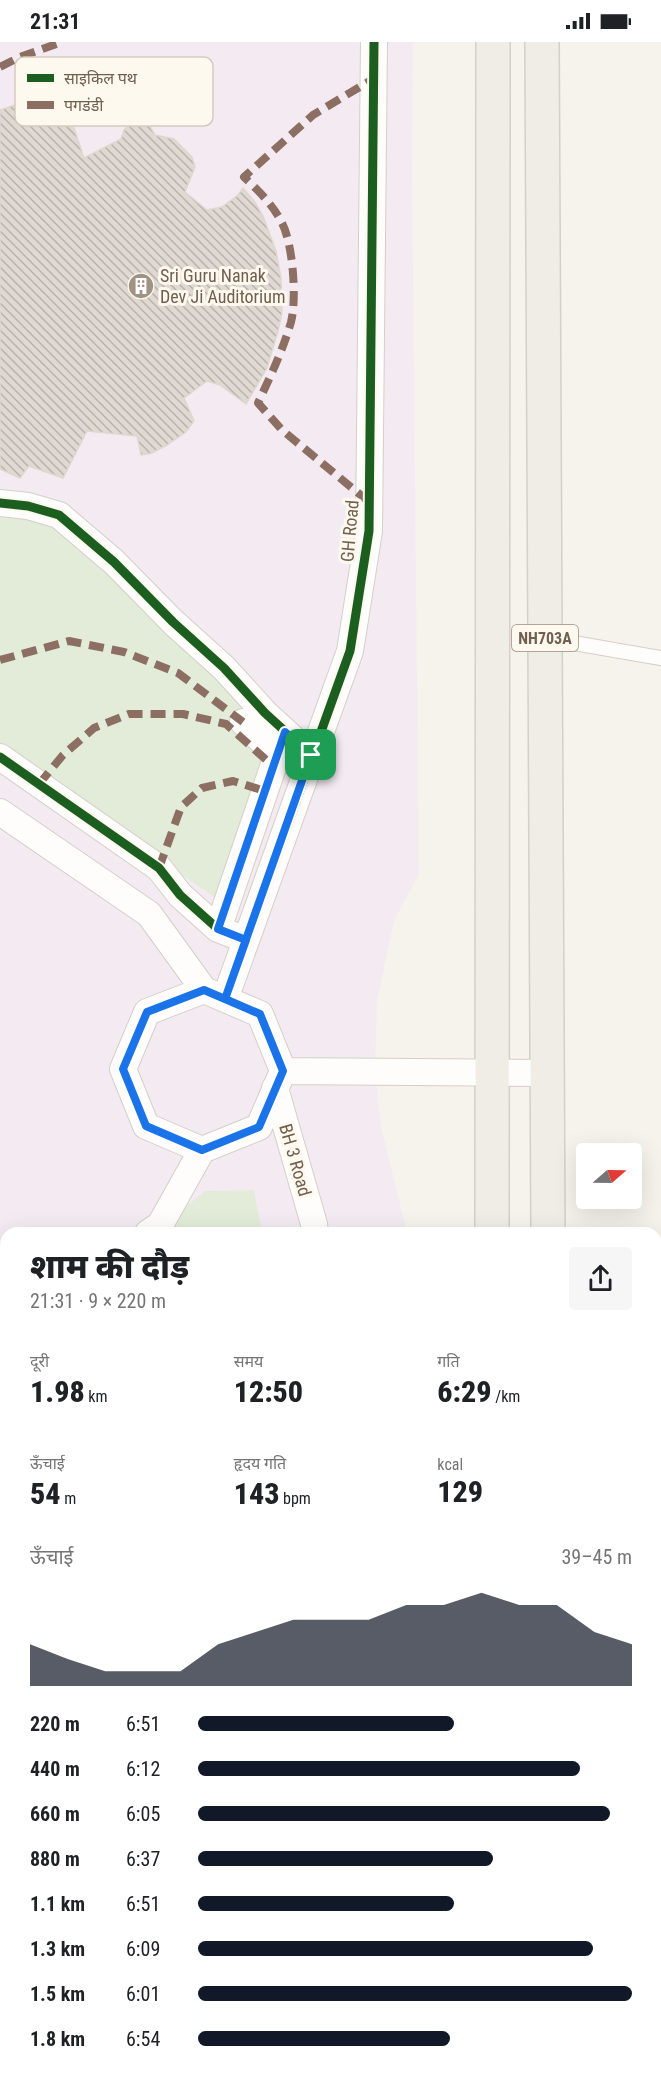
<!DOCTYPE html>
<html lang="hi">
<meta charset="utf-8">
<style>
body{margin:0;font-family:"Roboto Condensed","Noto Sans Devanagari",sans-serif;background:#f6f6f6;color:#202124;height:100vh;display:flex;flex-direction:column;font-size:22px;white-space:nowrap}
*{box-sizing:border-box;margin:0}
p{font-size:20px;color:#757577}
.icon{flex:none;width:33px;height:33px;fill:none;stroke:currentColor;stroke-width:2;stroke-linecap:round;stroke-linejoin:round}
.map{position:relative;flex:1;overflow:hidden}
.side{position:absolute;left:0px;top:1185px;width:662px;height:846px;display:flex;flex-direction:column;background:#fff;border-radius:18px 18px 0 0;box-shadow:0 6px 24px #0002}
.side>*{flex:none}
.needle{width:39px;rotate:70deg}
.buttons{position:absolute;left:576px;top:1101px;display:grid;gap:12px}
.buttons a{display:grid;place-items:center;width:66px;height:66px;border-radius:6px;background:#fff;box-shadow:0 6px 24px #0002;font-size:30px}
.pin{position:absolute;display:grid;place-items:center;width:51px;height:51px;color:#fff;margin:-26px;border-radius:12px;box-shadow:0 3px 9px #0006}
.round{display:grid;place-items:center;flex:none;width:63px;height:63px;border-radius:6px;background:#f6f6f6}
.head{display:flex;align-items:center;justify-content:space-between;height:102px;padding:0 30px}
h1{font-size:33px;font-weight:800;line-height:45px}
.figures{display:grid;grid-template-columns:repeat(3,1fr);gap:9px;height:102px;padding:6px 30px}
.figures div{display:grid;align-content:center}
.figures b{font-size:30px;font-weight:800}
.figures small{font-size:16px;font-weight:400}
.figures p{font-size:16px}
.chart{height:168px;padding:12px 30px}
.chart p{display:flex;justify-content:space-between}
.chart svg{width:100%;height:108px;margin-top:6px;fill:#111827;opacity:.7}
ul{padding:0 30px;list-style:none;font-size:20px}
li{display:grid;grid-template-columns:96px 72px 1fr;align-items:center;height:45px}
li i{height:15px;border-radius:8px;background:#111827}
.status{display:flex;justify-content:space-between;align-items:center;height:42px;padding:0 30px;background:#fff;direction:ltr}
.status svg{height:16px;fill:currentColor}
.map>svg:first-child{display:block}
</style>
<div class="status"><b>21:31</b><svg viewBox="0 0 49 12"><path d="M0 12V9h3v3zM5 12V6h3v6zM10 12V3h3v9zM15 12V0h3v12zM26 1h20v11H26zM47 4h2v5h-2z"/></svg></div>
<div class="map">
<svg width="661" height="2031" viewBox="0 0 661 2031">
<defs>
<pattern id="building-back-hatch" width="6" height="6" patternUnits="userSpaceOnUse" patternTransform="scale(1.5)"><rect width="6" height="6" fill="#dfd9d2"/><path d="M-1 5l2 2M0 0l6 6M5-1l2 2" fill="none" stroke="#b9b3ad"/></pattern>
</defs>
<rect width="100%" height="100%" fill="#f6f3ec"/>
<path fill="#f4ebf2" d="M0 0H413L412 132 419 832 394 879 377 959 375 1029 381 1084 407 1191H6V2025H433V2031H0Z"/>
<path fill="#e2ecd8" d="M0 475H40L95 518 282 699 217 857 0 708Z
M254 1148 262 1191H153L205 1149Z"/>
<path fill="url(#building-back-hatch)" stroke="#ded8cf" stroke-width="1.5" d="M24 60 27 75 50 63 60 65 66 62 84 116 121 97 124 88 130 82 144 80 150 84 155 93 174 97 192 115 195 125 185 150 207 168 222 165 238 153 243 146 254 159 263 174 276 209 281 236 282 271 278 289 267 326 246 362 220 343 207 339 184 356 194 379 186 390 167 403 152 411 141 413 137 394 87 389 63 436 29 424 20 436 0 427V68Z
M6 1371V1775L0 1760V1375Z
M28 2025H237L221 2031H26Z"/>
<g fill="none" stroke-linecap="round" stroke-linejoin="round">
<g stroke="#d4cfc7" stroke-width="16">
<path id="service" d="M545 596 661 616"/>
</g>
<g stroke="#d4cfc7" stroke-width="28">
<path id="minor" d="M0 461 28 464 59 473 114 520 173 580 224 626 265 671 311 713
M243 680 276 713
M0 715 159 826 180 853 218 887 246 898
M0 770 149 872 204 948
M218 887 285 690
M204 948 260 972 283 1029 259 1085 202 1108 146 1084 123 1027 147 970Z
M225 957 350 609 369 489 374 0
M283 1029 548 1031
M275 1046 314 1182 315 1191
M148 1191 160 1183 202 1108
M0 1292 6 1288
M0 1787 6 1804
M0 1907 6 1903
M359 2025V2031
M9 2031 10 2025"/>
</g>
<g stroke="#d5cfc7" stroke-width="36">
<path id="trunk" d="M542 0 548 1191
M492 1191 493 0
M491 2031V2025
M547 2031V2025"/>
</g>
<use href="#service" stroke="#fefdfc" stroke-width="14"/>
<use href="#minor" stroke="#fefdfc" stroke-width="26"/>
<use href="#trunk" stroke="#f0ece6" stroke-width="33"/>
<path stroke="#8d6e63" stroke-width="8" stroke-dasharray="15 8" stroke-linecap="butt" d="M0 25 20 15 62 0
M369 460 282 388 258 361C270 335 283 308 291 280 297 257 293 202 282 181 273 163 259 149 244 135L313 73 373 37
M0 618 69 599 124 610 178 631 243 680
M39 742 63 713 94 686 129 672H183L226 682 273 724
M159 826 181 765 202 746 233 739 265 749"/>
<g stroke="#fdf9ee" stroke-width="13">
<path id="cycleway" d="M0 461 28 464 59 473 114 520 173 580 224 626 265 671 311 713
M0 715 159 826 180 853 218 887 246 898
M225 957 350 609 369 489 374 0"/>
</g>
<use href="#cycleway" stroke="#1b5e20" stroke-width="9"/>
</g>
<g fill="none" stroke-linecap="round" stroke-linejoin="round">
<g stroke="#fff" stroke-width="12">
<path id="route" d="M311 713 225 957 204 948 147 970 123 1027 146 1084 202 1108 259 1085 283 1029 260 972 225 957 246 898 218 887 285 690 311 713"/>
</g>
<use href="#route" stroke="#1a73e8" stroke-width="8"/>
</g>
<defs>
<g id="building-disc" transform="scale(1.35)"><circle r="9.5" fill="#a09386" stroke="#fdf9ee"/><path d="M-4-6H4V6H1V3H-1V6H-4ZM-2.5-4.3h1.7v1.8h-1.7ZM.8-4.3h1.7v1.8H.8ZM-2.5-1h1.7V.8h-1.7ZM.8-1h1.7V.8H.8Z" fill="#fff"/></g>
</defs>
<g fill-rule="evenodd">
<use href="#building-disc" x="141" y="244"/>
</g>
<g text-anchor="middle" stroke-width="6" stroke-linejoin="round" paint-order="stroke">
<rect fill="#fdf9ee" stroke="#9c8d7f" stroke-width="1.5" x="512" y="583" width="66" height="26" rx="4.5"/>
<g font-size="16" font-weight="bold" fill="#725f4f">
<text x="545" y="602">NH703A</text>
</g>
<g font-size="18" fill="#725f4f" stroke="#fdf9ee" text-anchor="start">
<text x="160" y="240">Sri Guru Nanak<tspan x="160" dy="21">Dev Ji Auditorium</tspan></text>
</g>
<g font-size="18" fill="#725f4f" stroke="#fdf9ee">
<text transform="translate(350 489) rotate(-85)" y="6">GH Road</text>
<text transform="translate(295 1118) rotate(74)" y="6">BH 3 Road</text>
</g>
</g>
<rect x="15" y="15" width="198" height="69" rx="9" fill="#fdf9ee" stroke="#d3cbbe" stroke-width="1.5"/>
<rect x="27" y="32" width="27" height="8" fill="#1b5e20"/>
<rect x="27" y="59" width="27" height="8" fill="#8d6e63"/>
<g font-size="16" fill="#725f4f">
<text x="64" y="42">साइकिल पथ</text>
<text x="64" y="69">पगडंडी</text>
</g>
</svg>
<div class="buttons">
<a><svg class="needle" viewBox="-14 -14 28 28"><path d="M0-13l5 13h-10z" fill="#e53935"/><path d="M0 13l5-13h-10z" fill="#757577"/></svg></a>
</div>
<div class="pin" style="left:311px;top:713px;background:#1e9e55"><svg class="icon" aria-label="arrive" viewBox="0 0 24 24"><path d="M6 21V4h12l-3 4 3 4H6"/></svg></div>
<section class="side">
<div class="head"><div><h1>शाम की दौड़</h1><p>21:31 · 9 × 220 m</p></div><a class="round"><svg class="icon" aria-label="share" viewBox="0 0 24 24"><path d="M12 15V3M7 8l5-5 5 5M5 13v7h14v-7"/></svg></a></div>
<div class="figures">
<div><p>दूरी</p><b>1.98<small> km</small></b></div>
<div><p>समय</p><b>12:50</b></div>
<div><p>गति</p><b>6:29<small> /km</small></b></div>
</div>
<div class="figures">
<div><p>ऊँचाई</p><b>54<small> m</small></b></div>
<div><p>हृदय गति</p><b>143<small> bpm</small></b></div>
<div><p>kcal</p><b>129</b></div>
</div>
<div class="chart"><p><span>ऊँचाई</span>39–45 m</p>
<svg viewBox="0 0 160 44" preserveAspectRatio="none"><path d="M0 44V27L10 33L20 38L30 38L40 38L50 27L60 22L70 17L80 17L90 17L100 11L110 11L120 6L130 11L140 11L150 22L160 27V44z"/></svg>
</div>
<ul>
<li><b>220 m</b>6:51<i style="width:59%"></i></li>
<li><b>440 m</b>6:12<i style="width:88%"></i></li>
<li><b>660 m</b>6:05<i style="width:95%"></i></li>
<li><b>880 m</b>6:37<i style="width:68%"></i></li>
<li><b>1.1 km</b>6:51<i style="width:59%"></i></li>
<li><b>1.3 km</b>6:09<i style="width:91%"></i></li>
<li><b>1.5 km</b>6:01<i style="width:100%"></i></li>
<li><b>1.8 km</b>6:54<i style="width:58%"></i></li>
</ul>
</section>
</div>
